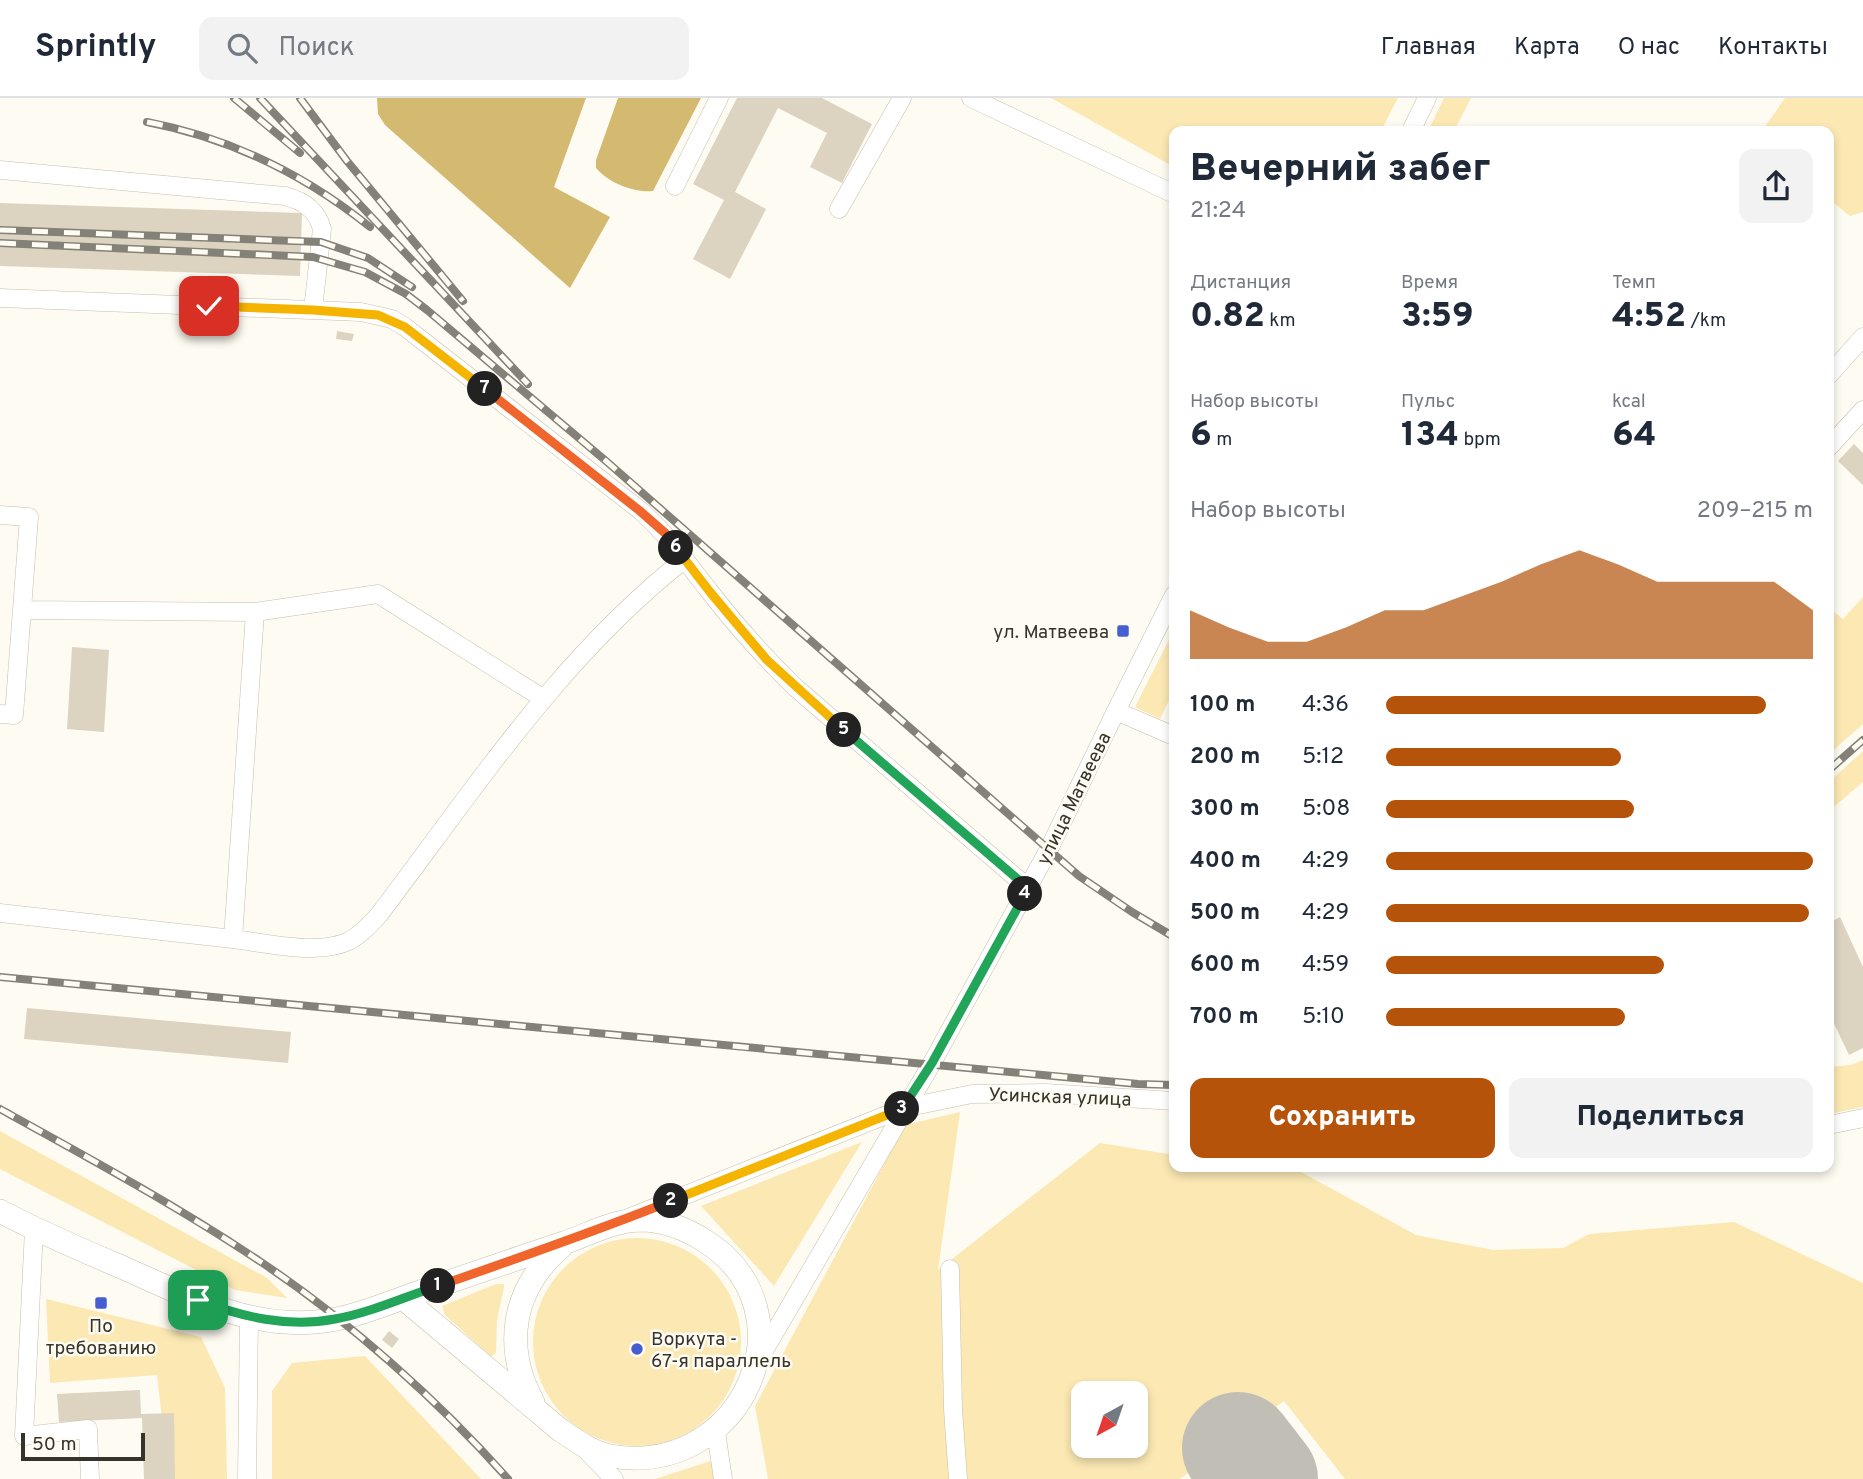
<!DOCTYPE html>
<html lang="ru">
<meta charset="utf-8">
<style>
body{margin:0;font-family:Overpass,sans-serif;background:#f2f2f3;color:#1f2937;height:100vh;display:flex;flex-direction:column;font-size:26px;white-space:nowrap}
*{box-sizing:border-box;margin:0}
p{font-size:23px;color:#747a83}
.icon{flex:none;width:38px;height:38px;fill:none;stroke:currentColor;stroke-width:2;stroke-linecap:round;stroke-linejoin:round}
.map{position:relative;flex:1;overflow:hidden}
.details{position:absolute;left:1169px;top:28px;width:665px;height:1046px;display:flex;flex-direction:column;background:#fff;border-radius:14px;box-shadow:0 4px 10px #0003}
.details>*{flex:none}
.needle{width:46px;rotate:220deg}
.buttons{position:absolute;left:1071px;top:1283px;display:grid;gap:14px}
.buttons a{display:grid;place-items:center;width:77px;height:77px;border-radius:14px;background:#fff;box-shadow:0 4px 10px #0003;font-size:35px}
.scale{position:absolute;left:21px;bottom:18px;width:124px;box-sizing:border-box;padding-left:7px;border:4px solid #36332b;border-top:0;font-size:19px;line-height:24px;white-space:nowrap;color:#36332b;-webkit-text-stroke:5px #fefbf2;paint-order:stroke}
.pin{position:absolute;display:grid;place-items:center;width:60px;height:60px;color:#fff;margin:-30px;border-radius:14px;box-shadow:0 4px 10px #0006}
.km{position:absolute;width:35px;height:35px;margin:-18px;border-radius:50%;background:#222;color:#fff;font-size:19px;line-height:35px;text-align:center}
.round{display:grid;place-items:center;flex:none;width:74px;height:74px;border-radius:14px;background:#f2f2f3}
.head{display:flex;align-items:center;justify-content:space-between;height:119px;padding:0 21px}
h1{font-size:38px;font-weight:800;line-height:52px}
.metrics{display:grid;grid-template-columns:repeat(3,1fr);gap:10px;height:119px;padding:7px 21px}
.metrics div{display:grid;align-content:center}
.metrics b{font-size:35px;font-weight:800}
.metrics small{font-size:19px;font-weight:400}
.metrics p{font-size:19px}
.chart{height:196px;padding:14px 21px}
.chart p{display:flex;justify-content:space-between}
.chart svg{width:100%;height:126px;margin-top:7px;fill:#b45309;opacity:.7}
.button{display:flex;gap:14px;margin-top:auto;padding:14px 21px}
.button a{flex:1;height:80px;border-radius:14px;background:#b45309;color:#fff;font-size:28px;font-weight:800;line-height:80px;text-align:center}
.button a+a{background:#f2f2f3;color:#1f2937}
ul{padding:0 21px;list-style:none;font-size:23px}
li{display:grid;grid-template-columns:112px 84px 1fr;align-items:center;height:52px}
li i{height:18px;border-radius:9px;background:#b45309}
header{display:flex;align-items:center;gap:42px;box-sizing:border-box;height:98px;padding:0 35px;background:#fff;border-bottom:2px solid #e0e1e3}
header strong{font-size:33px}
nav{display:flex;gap:38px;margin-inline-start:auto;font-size:24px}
.search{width:490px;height:63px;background:#f2f2f3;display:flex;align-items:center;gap:18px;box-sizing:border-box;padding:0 24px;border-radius:14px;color:#747a83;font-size:26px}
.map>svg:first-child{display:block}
</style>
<header>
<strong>Sprintly</strong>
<div class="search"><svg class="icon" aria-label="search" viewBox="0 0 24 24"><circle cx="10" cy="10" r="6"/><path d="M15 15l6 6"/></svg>Поиск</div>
<nav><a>Главная</a><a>Карта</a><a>О нас</a><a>Контакты</a></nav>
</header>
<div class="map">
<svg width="1863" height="1381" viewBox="0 0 1863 1381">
<rect width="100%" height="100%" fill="#fefbf2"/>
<path fill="#fbe8b3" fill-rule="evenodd" d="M1051 0H1398L1381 33H1174V69Z
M1444 0H1471L1454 33H1428Z
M1785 0H1863V114L1850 118 1829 101V33H1762Z
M1863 499V626L1829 656V520L1834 514 1843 521Z
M1174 532V592L1160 621 1135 609Z
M1863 653V684L1829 713V684Z
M1863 962V1009L1829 1016V969L1851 967Z
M960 1014 938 1172 1100 1045 1174 1057V1069H1292L1416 1137 1493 1152 1563 1150 1589 1136 1734 1124 1863 1185V1381H1345L1284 1303 1180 1381H768L755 1308 905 1027ZM1083 1295H1136V1348H1083Z
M0 1033 267 1180 287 1200 235 1192 0 1071Z
M862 1044 774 1188 701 1108Z
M533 1244a104 104 0 1 1 208 0a104 104 0 1 1-208 0Z
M496 1186H504V1189L497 1222 496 1254 491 1259 445 1217 442 1208Z
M46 1201 201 1239 225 1290 227 1381H169L157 1277 50 1285Z
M365 1258 481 1381H272V1293L292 1265Z
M714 1362 716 1381H655Z"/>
<path fill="#d4ba71" d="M377 0H586L554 89 610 119 570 190 385 27 378 16Z
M618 0H701L653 93C634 95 609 85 596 70V62Z"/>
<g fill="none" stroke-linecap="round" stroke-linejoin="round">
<path stroke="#c1beb6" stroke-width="112" d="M1238 1350 1262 1381"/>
</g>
<path fill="#dcd4c0" d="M737 0H822L872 26 842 85 810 69 827 35 778 10 735 94 766 111 730 181 693 161 724 102 693 86Z
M0 105 302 115 300 178 0 168Z
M337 233 354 236 352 243 336 241Z
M1854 346 1863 355V387L1838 363Z
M72 549 109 552 104 634 67 631Z
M1840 819 1863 869V950L1849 957 1829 915V825Z
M27 910 291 934 288 965 24 941Z
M389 1233 399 1241 392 1250 382 1242Z
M140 1292 141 1316 174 1315 175 1381H144L142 1320 59 1324 57 1296Z"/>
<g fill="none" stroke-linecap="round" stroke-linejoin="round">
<g stroke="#c6bfab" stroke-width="19">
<path id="minor" d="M971 0 1174 96
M1411 33 1427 0
M0 72 285 98C304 103 317 112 322 131L313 212
M675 88 719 0
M839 111 902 0
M0 200 361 214 392 221 405 229 641 413C670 439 686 464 710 494 737 529 765 560 796 590L1028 790
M1829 277 1863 239
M1829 349 1863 312
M0 417 29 419 14 617 0 616
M22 512 255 514 233 841C267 845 318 858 349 843 360 837 370 827 378 818 473 693 561 558 685 461
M255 514 378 496 544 601
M1116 613 1174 638
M0 815 233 841
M1829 1027 1863 1020
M628 1120 904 1010 972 996 1046 995 1174 1003
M34 1131 24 1338 88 1331 90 1381
M950 1171 953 1311 958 1381
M758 1263 932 965 1049 751 1116 613 1174 497
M716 1334 723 1381
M584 1350 614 1381
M247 1381 249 1219"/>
</g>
<g stroke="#c6bfab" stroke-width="24">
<path id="major" d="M0 1113C41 1135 84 1153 126 1171 187 1198 248 1230 315 1224 345 1222 375 1210 403 1200 456 1181 510 1163 564 1145 590 1136 611 1123 640 1122 663 1122 685 1130 705 1143 816 1213 743 1381 610 1358 591 1354 575 1342 559 1331L403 1200
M533 1304C503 1249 512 1191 560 1150"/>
</g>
<use href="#minor" stroke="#fff" stroke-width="18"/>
<use href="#major" stroke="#fff" stroke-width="23"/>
<g stroke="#848179" stroke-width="8">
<path id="rail" d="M234 0 300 55
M260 0 528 286
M300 0 347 63 463 203
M147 24C230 40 304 76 370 129
M0 132 321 144 368 160 412 189
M0 145 313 159 365 174 406 196 427 212 606 363 1079 778 1132 814 1174 839
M1829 672 1863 642
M0 879 1138 986 1174 987
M0 1011C89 1060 177 1108 261 1164 348 1222 439 1303 508 1381"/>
</g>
<use href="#rail" stroke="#fefbf2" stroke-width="5" stroke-dasharray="16" stroke-linecap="butt"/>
</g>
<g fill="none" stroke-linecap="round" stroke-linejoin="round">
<g stroke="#fff" stroke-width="14">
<path id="split-1" d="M198 1202C242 1219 288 1230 335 1221 370 1215 404 1199 438 1188"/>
</g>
<g stroke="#fff" stroke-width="14">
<path id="split-2" d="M438 1188C516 1161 594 1134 671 1103"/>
</g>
<g stroke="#fff" stroke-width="14">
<path id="split-3" d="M671 1103 902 1011"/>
</g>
<g stroke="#fff" stroke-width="14">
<path id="split-4" d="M902 1011 932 965 1025 796"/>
</g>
<g stroke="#fff" stroke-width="14">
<path id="split-5" d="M844 632 1028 790 1025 796"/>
</g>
<g stroke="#fff" stroke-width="14">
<path id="split-6" d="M676 450 710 494 767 562 844 632"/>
</g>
<g stroke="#fff" stroke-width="14">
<path id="split-7" d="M485 291 640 413 665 435 676 450"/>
</g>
<g stroke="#fff" stroke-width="14">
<path id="split-8" d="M209 208 313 212 378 217 405 229 485 291"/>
</g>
<use href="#split-1" stroke="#22a559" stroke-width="9"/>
<use href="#split-2" stroke="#f0652b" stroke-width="9"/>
<use href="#split-3" stroke="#f5b400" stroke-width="9"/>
<use href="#split-4" stroke="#22a559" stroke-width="9"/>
<use href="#split-5" stroke="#22a559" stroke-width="9"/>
<use href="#split-6" stroke="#f5b400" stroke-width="9"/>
<use href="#split-7" stroke="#f0652b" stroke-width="9"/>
<use href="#split-8" stroke="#f5b400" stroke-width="9"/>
</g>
<g fill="#475ed2" stroke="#fefbf2" stroke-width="2.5">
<rect x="1116" y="526" width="14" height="14" rx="3.5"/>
<rect x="94" y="1198" width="14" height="14" rx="3.5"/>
<circle cx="637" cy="1251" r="7"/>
</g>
<g text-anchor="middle" stroke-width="5" stroke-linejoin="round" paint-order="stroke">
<g font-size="19" fill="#36332b" stroke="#fefbf2" text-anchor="end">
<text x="1109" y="540">ул. Матвеева</text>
<text x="101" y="1234" text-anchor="middle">По<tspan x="101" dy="22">требованию</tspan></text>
<text x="651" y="1247" text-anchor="start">Воркута -<tspan x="651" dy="22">67-я параллель</tspan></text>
</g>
<g font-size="19" fill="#36332b" stroke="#fefbf2">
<text transform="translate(1073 700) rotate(-64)" y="7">улица Матвеева</text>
<text transform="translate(1060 998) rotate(2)" y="7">Усинская улица</text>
</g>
</g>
</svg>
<div class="buttons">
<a><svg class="needle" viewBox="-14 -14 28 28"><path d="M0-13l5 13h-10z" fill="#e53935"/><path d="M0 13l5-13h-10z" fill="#747a83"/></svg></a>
</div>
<div class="scale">50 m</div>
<div class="pin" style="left:198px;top:1202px;background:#1e9e55"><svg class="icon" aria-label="arrive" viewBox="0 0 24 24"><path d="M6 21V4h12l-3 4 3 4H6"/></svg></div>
<div class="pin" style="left:209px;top:208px;background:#d93025"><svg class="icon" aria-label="check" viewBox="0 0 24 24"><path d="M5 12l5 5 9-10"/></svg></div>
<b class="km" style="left:438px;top:1188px">1</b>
<b class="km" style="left:671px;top:1103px">2</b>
<b class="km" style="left:902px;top:1011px">3</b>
<b class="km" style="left:1025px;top:796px">4</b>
<b class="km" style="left:844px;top:632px">5</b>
<b class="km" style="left:676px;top:450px">6</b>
<b class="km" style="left:485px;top:291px">7</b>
<section class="details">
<div class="head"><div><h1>Вечерний забег</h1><p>21:24</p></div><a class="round"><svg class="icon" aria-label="share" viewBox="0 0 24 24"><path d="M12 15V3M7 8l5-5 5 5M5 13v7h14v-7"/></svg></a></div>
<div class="metrics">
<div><p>Дистанция</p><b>0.82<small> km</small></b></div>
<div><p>Время</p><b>3:59</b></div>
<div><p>Темп</p><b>4:52<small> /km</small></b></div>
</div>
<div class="metrics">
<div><p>Набор высоты</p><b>6<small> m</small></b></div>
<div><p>Пульс</p><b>134<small> bpm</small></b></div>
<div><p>kcal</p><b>64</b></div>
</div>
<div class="chart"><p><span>Набор высоты</span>209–215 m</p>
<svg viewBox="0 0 160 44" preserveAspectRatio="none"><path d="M0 44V27L10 33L20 38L30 38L40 33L50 27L60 27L70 22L80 17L90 11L100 6L110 11L120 17L130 17L140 17L150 17L160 27V44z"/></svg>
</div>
<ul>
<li><b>100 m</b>4:36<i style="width:89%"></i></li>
<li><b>200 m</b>5:12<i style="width:55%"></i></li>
<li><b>300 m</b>5:08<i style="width:58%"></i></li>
<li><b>400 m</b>4:29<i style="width:100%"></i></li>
<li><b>500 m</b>4:29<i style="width:99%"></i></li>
<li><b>600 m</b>4:59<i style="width:65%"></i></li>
<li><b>700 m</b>5:10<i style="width:56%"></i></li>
</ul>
<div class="button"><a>Сохранить</a><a>Поделиться</a></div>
</section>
</div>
